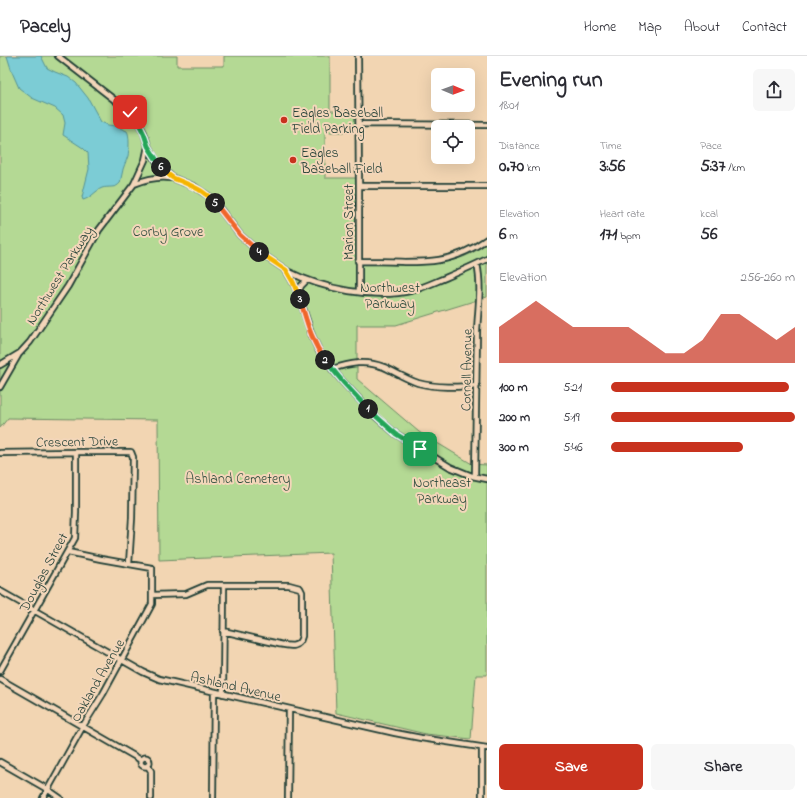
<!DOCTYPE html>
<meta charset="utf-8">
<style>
body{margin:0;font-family:"Indie Flower",sans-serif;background:#f7f7f7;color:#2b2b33;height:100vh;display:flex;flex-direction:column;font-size:15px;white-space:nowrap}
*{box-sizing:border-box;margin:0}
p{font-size:13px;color:#7c7c81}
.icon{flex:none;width:22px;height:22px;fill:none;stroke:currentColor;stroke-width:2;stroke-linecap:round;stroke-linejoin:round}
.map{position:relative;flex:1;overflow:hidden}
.sheet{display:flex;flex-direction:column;background:#fff;width:320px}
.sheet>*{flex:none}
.needle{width:26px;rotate:91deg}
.controls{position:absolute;left:431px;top:12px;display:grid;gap:8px}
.controls a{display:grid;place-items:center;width:44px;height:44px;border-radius:6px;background:#fff;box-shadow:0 4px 16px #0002;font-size:20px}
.pin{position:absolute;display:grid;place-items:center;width:34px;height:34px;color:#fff;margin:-17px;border-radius:8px;box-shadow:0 2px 6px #0006}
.km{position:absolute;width:20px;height:20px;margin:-10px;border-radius:50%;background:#222;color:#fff;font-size:11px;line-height:20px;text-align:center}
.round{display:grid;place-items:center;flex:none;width:42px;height:42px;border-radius:6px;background:#f7f7f7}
.head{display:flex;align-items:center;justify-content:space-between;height:68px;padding:0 12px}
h1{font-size:22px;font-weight:700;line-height:30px}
.metrics{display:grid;grid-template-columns:repeat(3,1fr);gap:6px;height:68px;padding:4px 12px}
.metrics div{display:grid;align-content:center}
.metrics b{font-size:17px;font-weight:700}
.metrics small{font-size:11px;font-weight:400}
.metrics p{font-size:11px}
.chart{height:112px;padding:8px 12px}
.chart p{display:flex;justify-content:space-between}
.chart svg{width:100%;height:72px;margin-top:4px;fill:#c8321e;opacity:.7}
.action{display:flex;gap:8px;margin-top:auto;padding:8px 12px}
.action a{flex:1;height:46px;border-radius:6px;background:#c8321e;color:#fff;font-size:16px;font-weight:700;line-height:46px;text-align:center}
.action a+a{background:#f7f7f7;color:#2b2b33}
ul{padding:0 12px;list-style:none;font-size:13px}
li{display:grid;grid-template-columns:64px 48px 1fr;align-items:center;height:30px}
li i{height:10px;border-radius:5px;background:#c8321e}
header{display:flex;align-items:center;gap:24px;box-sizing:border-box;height:56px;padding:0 20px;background:#fff;border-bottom:1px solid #e1e1e2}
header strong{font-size:19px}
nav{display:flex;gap:22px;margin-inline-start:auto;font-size:14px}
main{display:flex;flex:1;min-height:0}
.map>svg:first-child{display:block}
</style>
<header>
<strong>Pacely</strong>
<nav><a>Home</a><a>Map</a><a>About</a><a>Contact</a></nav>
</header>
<main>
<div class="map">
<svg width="487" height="742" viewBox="0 0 487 742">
<rect width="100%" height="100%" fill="#f2d5b2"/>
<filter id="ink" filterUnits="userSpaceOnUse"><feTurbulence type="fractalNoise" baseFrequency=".025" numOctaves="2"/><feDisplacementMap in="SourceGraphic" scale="8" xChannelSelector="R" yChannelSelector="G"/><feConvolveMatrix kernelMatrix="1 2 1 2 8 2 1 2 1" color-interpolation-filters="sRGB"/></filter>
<g filter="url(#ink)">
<path fill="#b4d994" stroke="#6a8b64" d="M0 0H177V10H224V0H330V55H356V76H325V122H356V207C388 208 431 213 460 202 470 199 479 193 487 187V241L396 269H357V323L419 376 472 408 487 409V619H476L471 683 426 678 336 657 331 497 159 504 158 364 8 362 0 372Z"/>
<path fill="#7bccd5" stroke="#569395" d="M7 0H41L47 12 55 16 68 21 76 27 88 42 101 66 108 69 115 70 127 75C130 79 129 95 128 100 126 106 123 111 122 118 121 121 121 124 120 127 116 133 108 130 102 132 95 135 91 142 83 144L82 141 89 113 88 97 83 92 63 79 65 67 63 59 55 52 32 42 19 32 12 16Z"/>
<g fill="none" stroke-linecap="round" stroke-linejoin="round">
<g stroke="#1f3d34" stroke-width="8">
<path id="minor" d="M58 0 130 56 138 66 144 77 148 90 157 106 166 116 173 122 195 131 210 141 220 153 240 179 259 196 286 214 293 226 298 237 312 280 319 295 332 313 343 326 373 358 396 378 450 411 472 420 487 423
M358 0 359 130V236
M359 68 487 69
M134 128C146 123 158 120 171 122
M359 130H487
M358 205C374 205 390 205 405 206 416 206 428 206 439 204 457 201 473 193 487 183
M287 215C323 233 374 244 414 234 425 231 435 226 445 222 459 216 473 210 487 203
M298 237 301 230 307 224
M0 309 20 297 30 286 68 230 99 174 134 128 145 104 148 90
M332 313C350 307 365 304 384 311 395 316 406 323 418 327 437 332 457 331 477 330
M0 331 19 298
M0 397 76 396H131L133 401 132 462 129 508
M475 420C476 372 476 324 477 275 478 253 482 230 477 208
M0 535 143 616 159 623 395 677 421 682 487 692
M152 539 186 538 207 529H289L300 532 302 536V580C299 593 289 590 279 588L223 575
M0 615 75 482 76 456V396
M0 623 141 704
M223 638 224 529
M140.5 706a4.5 4.5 0 1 1 9 0a4.5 4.5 0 1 1-9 0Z
M0 706 47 733 60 742
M148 710 151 715V742
M43 742 83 670 103 638 152 548V512L101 503 68 496
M213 742 214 636
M288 742 289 653
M482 742V692"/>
</g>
<use href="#minor" stroke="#f3d6b9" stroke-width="4.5"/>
</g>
</g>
<g fill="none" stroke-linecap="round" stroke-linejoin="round" filter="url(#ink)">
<g stroke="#fff" stroke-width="8">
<path id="split-1" d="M368 353 396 378 420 393"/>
</g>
<g stroke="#fff" stroke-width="8">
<path id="split-2" d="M325 304 343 326 368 353"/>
</g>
<g stroke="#fff" stroke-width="8">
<path id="split-3" d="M300 243C307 266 311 284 325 304"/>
</g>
<g stroke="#fff" stroke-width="8">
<path id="split-4" d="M259 196 286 214 293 226 300 243"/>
</g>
<g stroke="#fff" stroke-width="8">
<path id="split-5" d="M215 147 240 179 259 196"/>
</g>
<g stroke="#fff" stroke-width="8">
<path id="split-6" d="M161 111C165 115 168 119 173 122 177 124 181 125 185 127 197 132 207 137 215 147"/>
</g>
<g stroke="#fff" stroke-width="8">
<path id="split-7" d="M130 56 138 66 144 78 148 90 161 111"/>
</g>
<use href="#split-1" stroke="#22a559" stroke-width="5"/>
<use href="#split-2" stroke="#22a559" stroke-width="5"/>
<use href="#split-3" stroke="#f0652b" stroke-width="5"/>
<use href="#split-4" stroke="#f5b400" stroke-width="5"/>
<use href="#split-5" stroke="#f0652b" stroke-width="5"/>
<use href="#split-6" stroke="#f5b400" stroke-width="5"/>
<use href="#split-7" stroke="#22a559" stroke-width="5"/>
</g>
<g fill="#c8321e" stroke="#f3d6b9" stroke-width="1.5">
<circle cx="284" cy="64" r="4"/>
<circle cx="293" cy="104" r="4"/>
</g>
<g text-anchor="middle" stroke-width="4" stroke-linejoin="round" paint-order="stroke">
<g font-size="14" fill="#1f3d34" stroke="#f3d6b9" text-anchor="start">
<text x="292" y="61">Eagles Baseball<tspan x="292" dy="16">Field Parking</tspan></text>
<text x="301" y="101">Eagles<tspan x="301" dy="16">Baseball Field</tspan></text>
</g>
<g font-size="14" fill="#1f3d34" stroke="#f3d6b9">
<text transform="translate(348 166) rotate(-90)" y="5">Marion Street</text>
<text transform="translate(59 219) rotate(-58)" y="5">Northwest Parkway</text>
<text transform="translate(466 314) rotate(-89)" y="5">Cornell Avenue</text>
<text transform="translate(77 385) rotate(-1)" y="5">Crescent Drive</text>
<text transform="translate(43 516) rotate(-62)" y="5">Douglas Street</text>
<text transform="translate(97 624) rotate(-60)" y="5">Oakland Avenue</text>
<text transform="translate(236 630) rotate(13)" y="5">Ashland Avenue</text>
</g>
<g font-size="14" fill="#2e4d3e" stroke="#f3d6b9">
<text x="168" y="180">Corby Grove</text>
<text x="390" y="236">Northwest<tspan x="390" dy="16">Parkway</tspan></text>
<text x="238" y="427">Ashland Cemetery</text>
<text x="442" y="431">Northeast<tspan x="442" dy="16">Parkway</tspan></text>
</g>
</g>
</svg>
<div class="controls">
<a><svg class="needle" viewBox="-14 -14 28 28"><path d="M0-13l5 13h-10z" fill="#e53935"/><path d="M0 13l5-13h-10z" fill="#7c7c81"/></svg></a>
<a><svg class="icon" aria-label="locate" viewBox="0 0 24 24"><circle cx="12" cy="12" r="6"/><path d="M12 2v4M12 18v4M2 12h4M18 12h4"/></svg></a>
</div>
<div class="pin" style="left:420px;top:393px;background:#1e9e55"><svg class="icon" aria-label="arrive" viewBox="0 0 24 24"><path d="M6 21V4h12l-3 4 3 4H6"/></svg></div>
<div class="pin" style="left:130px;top:56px;background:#d93025"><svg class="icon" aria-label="check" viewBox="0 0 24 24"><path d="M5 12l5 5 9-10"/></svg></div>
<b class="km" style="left:368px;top:353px">1</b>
<b class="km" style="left:325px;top:304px">2</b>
<b class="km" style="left:300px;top:243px">3</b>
<b class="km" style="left:259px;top:196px">4</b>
<b class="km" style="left:215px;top:147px">5</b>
<b class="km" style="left:161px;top:111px">6</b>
</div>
<section class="sheet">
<div class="head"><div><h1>Evening run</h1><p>18:01</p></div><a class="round"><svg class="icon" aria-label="share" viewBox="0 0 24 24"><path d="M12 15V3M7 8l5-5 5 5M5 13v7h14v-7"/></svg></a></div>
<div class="metrics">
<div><p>Distance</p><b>0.70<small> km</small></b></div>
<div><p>Time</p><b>3:56</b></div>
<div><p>Pace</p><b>5:37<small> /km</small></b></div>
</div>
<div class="metrics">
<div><p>Elevation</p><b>6<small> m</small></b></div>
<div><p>Heart rate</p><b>171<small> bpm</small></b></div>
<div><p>kcal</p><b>56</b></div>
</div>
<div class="chart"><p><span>Elevation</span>256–260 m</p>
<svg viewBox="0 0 160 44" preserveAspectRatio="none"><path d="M0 44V22L10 14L20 6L30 14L40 22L50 22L60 22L70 22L80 30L90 38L100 38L110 30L120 14L130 14L140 22L150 30L160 22V44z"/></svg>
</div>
<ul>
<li><b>100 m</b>5:21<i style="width:97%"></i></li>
<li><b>200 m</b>5:19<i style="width:100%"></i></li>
<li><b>300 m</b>5:46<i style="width:72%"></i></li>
</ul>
<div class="action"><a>Save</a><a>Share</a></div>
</section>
</main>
